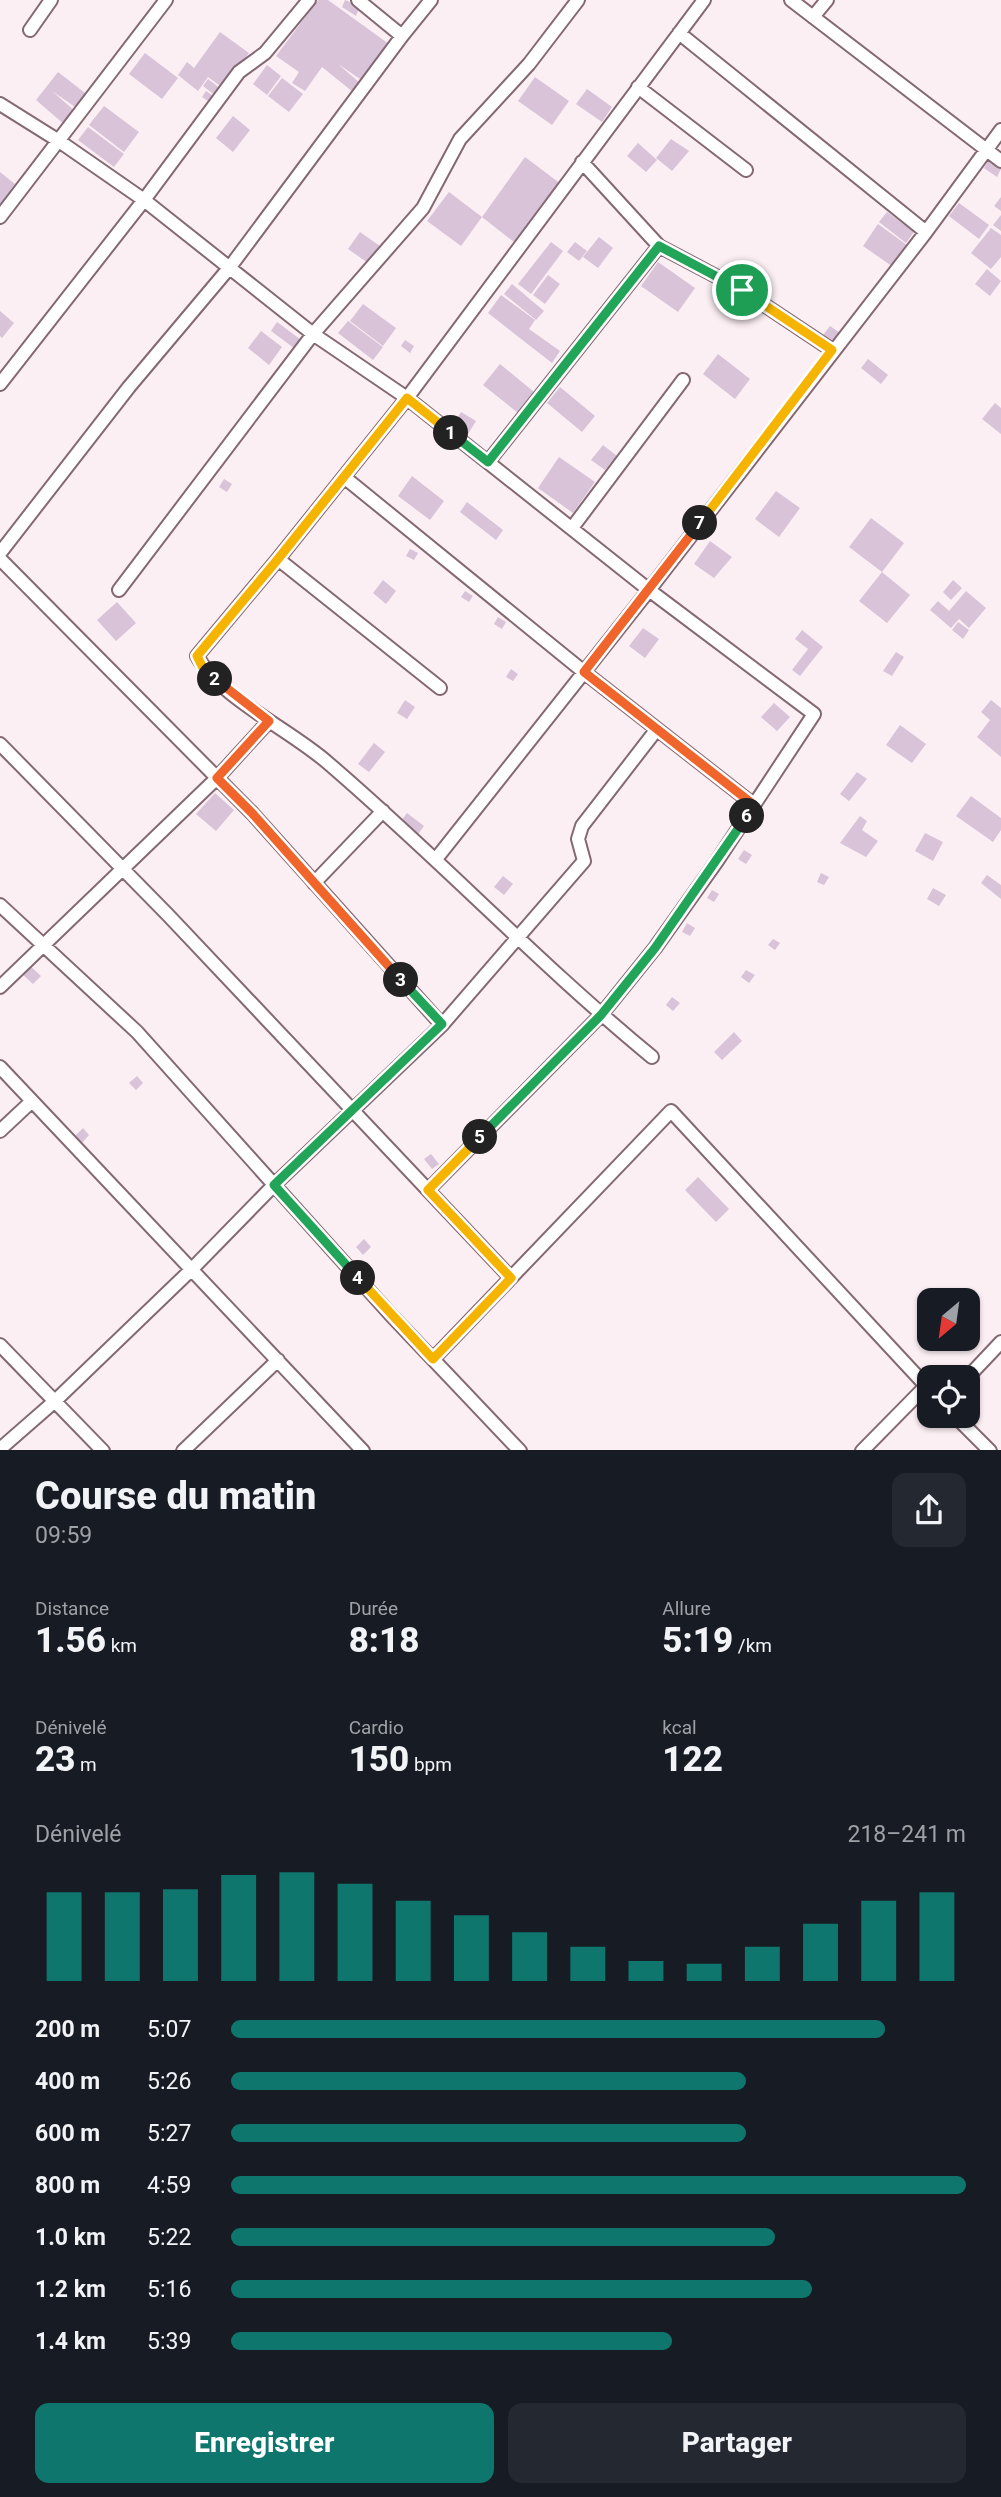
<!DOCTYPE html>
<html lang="fr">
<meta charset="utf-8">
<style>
body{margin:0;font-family:Roboto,sans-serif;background:#242831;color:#f1f3f6;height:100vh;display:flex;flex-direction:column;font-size:26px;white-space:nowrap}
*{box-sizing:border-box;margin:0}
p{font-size:23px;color:#9ea1a6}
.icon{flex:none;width:38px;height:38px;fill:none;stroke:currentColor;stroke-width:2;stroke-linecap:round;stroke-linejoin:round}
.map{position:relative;height:1450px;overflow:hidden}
.side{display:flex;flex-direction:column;background:#171b24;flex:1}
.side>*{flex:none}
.needle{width:46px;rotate:209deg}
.buttons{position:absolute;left:917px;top:1288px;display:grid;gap:14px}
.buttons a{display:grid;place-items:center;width:63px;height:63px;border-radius:14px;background:#171b24;box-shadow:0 2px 5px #0004;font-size:35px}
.pin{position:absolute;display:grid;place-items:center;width:60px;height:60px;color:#fff;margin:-30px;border:4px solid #fff;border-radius:50%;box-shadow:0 2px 7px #0007}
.km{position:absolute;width:35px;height:35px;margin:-18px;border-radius:50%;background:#222;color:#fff;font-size:19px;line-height:35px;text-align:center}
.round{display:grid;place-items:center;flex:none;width:74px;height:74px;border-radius:14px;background:#242831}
.headline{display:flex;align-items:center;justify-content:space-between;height:119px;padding:0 35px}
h1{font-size:38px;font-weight:800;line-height:52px}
.metrics{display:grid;grid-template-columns:repeat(3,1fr);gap:10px;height:119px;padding:7px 35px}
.metrics div{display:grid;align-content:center}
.metrics b{font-size:35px;font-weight:800}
.metrics small{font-size:19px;font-weight:400}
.metrics p{font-size:19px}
.chart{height:196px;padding:14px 35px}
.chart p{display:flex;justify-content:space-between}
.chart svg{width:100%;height:126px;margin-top:7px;stroke:#0f766e;stroke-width:6}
.cta{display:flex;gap:14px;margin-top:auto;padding:14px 35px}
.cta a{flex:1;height:80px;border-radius:14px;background:#0f766e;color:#fff;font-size:28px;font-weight:800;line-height:80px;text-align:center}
.cta a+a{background:#242831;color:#f1f3f6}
ul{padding:0 35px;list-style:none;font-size:23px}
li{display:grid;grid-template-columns:112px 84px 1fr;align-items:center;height:52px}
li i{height:18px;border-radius:9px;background:#0f766e}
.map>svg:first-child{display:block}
</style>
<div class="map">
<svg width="1001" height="1451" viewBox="0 0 1001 1451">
<rect width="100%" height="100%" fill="#fceff3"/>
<path fill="#d8c3d9" d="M318 0H328L389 44 363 81 338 64 360 83 353 92 322 67 305 91 292 83 299 72 276 56Z
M345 0 360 6 356 16 342 7Z
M220 32 249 53 223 88 208 77 198 91 178 75 187 62 194 68Z
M145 53 178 78 162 99 129 74Z
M267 65 281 76 267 95 253 84Z
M58 72 89 96 78 109 52 91 76 112 65 125 36 100Z
M535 77 569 101 552 125 518 101Z
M282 78 303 94 289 112 268 96Z
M208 79 221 89 216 96 203 86Z
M587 89 612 107 602 122 576 104Z
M206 91 215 97 211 103 202 97Z
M104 106 139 132 124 152 89 125Z
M233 116 250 130 233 152 216 138Z
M88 127 124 154 114 167 78 140Z
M671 139 689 151 672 171 656 158Z
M638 143 657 160 646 172 627 156Z
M525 157 561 184 514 242 482 217 461 246 427 221 449 192 482 217Z
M988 161 1001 169 997 177 984 168Z
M0 172 15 184 4 199 7 200 0 209Z
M1001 197V211L994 206Z
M959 203 989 225 979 239 949 216Z
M887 212 914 232 906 243 879 222Z
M1001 215V231L993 225Z
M878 224 911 248 896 269 863 246Z
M991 228 1001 235V257L991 269 971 253Z
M360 232 380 246 368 263 348 249Z
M599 237 613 248 598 268 583 257Z
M551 242 563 251 531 294 518 284Z
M575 242 587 251 579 261 567 252Z
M658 262 695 288 678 312 641 286Z
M987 269 1001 281 990 296 975 284Z
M548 275 560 284 545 304 533 295Z
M512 284 544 311 536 320 504 294Z
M501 295 535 320 529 329 560 351 552 363 488 313Z
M363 304 396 328 383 346 350 321Z
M0 311 14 323 2 338 0 336Z
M348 321 383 347 373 360 338 333Z
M277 322 304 342 298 351 271 331Z
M830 326 840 333 833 343 823 335Z
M261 331 282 347 269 365 248 348Z
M405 340 414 346 410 353 401 346Z
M718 354 750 379 735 399 703 374Z
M868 359 888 375 881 384 861 368Z
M500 364 534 392 518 413 483 385Z
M560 387 595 416 582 432 547 403Z
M995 403 1001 408V434L982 419Z
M461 412 476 421 468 434 453 425Z
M603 445 617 456 605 470 591 460Z
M559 457 595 482 573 513 538 488Z
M412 476 444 501 430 520 398 496Z
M224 479 232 484 227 492 219 487Z
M776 491 800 508 779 537 755 519Z
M467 502 503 530 496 540 460 512Z
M871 518 904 543 882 572 849 547Z
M710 541 732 557 714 578 694 564Z
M410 549 418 553 414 560 406 556Z
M882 572 910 595 887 623 859 601Z
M383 580 396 591 386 604 373 593Z
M953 580 962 588 951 600 943 592Z
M465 591 473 596 469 602 461 597Z
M966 591 986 608 969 628 959 619 951 628 930 610 938 601 949 611Z
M117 602 136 623 116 641 97 620Z
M498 617 506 622 502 629 494 624Z
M958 622 969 630 963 639 952 630Z
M643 628 659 639 645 658 629 646Z
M802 630 823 647 800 676 792 670 808 649 795 639Z
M896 652 904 657 892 676 883 671Z
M511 669 518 674 513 681 506 677Z
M405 700 415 707 407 719 397 713Z
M991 700 1001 708V757L977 737 990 720 981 712Z
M774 703 790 717 777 731 761 717Z
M900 725 926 744 912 763 886 745Z
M374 743 385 752 369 772 358 764Z
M857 772 867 779 849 801 840 794Z
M215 793 234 810 216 831 196 814Z
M971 796 1001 818V830L993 842 956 816Z
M407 813 424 826 418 834 401 821Z
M860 816 867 821 862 830 878 841 866 857 840 843Z
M925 833 943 842 933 861 915 851Z
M744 850 752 855 746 864 738 859Z
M821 873 829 877 824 885 817 882Z
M987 875 1001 885V899L981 883Z
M503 876 513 884 504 895 494 887Z
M933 888 946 895 939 906 927 899Z
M712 890 719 894 714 902 707 898Z
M687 923 695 928 690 936 682 932Z
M773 939 780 943 775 950 768 945Z
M28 964 41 976 33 984 20 972Z
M746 970 755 975 749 983 741 977Z
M672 997 680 1003 673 1011 666 1005Z
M734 1032 742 1041 722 1060 714 1052Z
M137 1076 143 1083 136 1090 129 1083Z
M83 1128 89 1135 82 1143 75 1136Z
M431 1154 439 1164 432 1169 424 1159Z
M698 1177 729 1209 716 1222 685 1190Z
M364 1239 371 1247 363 1255 356 1247Z"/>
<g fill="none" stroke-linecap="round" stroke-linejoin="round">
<g stroke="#856972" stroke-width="16">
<path id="street" d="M358 0 402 36
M791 0 1001 161
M813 17 827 0
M30 30 51 0
M679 33 926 232
M638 87 746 170
M0 104 59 141 144 200 313 334 407 398 649 590 814 714 717 861 655 948 601 1015 428 1190
M582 162 659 246 742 290 832 350
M0 217 166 0
M0 384 144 200 239 72 265 53 309 0
M488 462 659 246
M344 477 584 672 754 805
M572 528 683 380
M0 553 129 387 230 267 402 36 431 0
M0 559 252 813 442 1025
M278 559 440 688
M119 590 313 334 423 208 460 139 529 64 578 0
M0 744 168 915 511 1278
M436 859 649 590 926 232 1001 130
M314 883 383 811
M0 905 137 1032 390 1314 520 1451
M0 987 217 778 269 721
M652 1057C539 964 439 858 328 763 291 730 220 698 197 656L278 559 407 398 704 0
M0 1067 363 1451
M0 1131 32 1101
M0 1345 103 1451
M433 1359 671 1111 929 1389
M968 1377 1001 1342
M955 1416 990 1451
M0 1449 55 1401 192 1269 274 1185 442 1025 584 861 578 839 582 826 657 729
M183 1451 278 1360
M862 1451 926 1386"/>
</g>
<use href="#street" stroke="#fff" stroke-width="12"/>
</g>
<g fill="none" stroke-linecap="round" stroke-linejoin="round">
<g stroke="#fff" stroke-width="14">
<path id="split-1" d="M451 433 488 462 659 246 742 290"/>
</g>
<g stroke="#fff" stroke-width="14">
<path id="split-2" d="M215 679 205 672 197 656 278 559 407 398 451 433"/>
</g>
<g stroke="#fff" stroke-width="14">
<path id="split-3" d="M215 679 269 721 217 778 252 813 401 980"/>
</g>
<g stroke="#fff" stroke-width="14">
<path id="split-4" d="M358 1278 274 1185 442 1024 401 980"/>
</g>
<g stroke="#fff" stroke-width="14">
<path id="split-5" d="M358 1278 433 1359 511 1278 428 1190 480 1137"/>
</g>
<g stroke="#fff" stroke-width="14">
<path id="split-6" d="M480 1137 601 1015 655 948 747 816"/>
</g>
<g stroke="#fff" stroke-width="14">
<path id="split-7" d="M700 523 584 672 754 805 747 816"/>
</g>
<g stroke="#fff" stroke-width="14">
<path id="split-8" d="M700 523 832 350 742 290"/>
</g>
<use href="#split-1" stroke="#22a559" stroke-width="9"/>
<use href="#split-2" stroke="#f5b400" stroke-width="9"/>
<use href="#split-3" stroke="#f0652b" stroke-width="9"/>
<use href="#split-4" stroke="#22a559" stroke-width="9"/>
<use href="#split-5" stroke="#f5b400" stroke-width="9"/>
<use href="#split-6" stroke="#22a559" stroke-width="9"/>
<use href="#split-7" stroke="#f0652b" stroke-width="9"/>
<use href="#split-8" stroke="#f5b400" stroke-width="9"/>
</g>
</svg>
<div class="buttons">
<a><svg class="needle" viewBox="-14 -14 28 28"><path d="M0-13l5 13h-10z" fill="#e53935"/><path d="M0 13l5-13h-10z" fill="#9ea1a6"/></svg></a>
<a><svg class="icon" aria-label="locate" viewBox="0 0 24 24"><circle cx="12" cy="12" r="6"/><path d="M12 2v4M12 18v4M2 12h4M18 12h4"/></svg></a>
</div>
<div class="pin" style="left:742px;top:290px;background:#1e9e55"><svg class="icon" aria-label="arrive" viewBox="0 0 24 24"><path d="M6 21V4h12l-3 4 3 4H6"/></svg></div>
<b class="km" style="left:451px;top:433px">1</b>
<b class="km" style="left:215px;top:679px">2</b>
<b class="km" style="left:401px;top:980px">3</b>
<b class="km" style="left:358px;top:1278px">4</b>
<b class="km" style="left:480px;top:1137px">5</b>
<b class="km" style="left:747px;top:816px">6</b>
<b class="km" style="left:700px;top:523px">7</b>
</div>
<section class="side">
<div class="headline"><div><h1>Course du matin</h1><p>09:59</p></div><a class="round"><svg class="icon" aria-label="share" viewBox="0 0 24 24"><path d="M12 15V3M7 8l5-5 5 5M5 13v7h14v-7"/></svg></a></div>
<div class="metrics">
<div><p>Distance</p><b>1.56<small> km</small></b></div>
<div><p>Durée</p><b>8:18</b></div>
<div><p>Allure</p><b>5:19<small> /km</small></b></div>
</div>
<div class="metrics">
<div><p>Dénivelé</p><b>23<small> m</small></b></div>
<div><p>Cardio</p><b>150<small> bpm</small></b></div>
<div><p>kcal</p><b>122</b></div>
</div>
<div class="chart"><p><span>Dénivelé</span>218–241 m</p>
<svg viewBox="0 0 160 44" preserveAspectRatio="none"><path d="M5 44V13M15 44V13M25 44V12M35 44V7M45 44V6M55 44V10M65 44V16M75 44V21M85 44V27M95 44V32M105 44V37M115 44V38M125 44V32M135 44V24M145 44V16M155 44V13"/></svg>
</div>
<ul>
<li><b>200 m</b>5:07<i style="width:89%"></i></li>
<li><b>400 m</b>5:26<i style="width:70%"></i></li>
<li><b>600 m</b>5:27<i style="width:70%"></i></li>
<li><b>800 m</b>4:59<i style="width:100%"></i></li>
<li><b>1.0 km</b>5:22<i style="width:74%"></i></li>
<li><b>1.2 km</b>5:16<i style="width:79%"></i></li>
<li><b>1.4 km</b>5:39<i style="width:60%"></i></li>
</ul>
<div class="cta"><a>Enregistrer</a><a>Partager</a></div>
</section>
